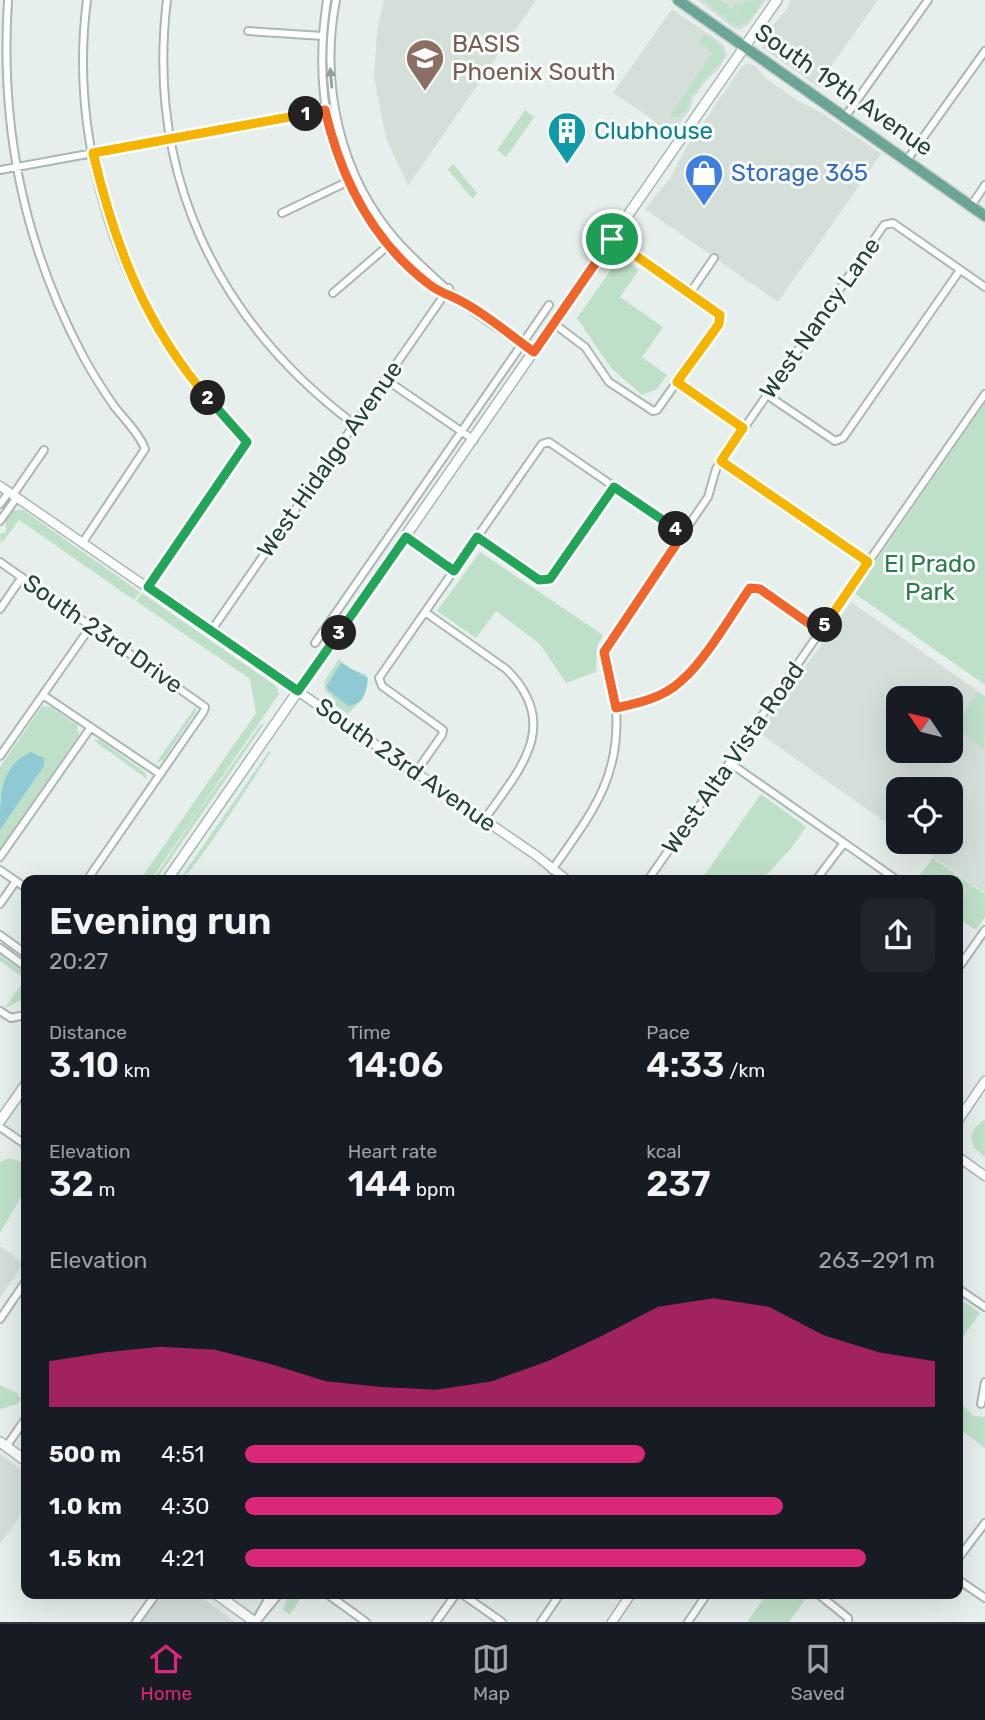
<!DOCTYPE html>
<meta charset="utf-8">
<style>
body{margin:0;font-family:Rubik,sans-serif;background:#20242c;color:#f1f3f6;height:100vh;display:flex;flex-direction:column;font-size:26px;white-space:nowrap}
*{box-sizing:border-box;margin:0}
p{font-size:23px;color:#9ea1a6}
.icon{flex:none;width:38px;height:38px;fill:none;stroke:currentColor;stroke-width:2;stroke-linecap:round;stroke-linejoin:round}
.map{position:relative;flex:1;overflow:hidden}
.panel{position:absolute;left:21px;top:875px;width:942px;height:724px;display:flex;flex-direction:column;background:#171b24;border-radius:14px;box-shadow:0 7px 28px #0002}
.panel>*{flex:none}
.needle{width:46px;rotate:305deg}
.buttons{position:absolute;left:886px;top:686px;display:grid;gap:14px}
.buttons a{display:grid;place-items:center;width:77px;height:77px;border-radius:14px;background:#171b24;box-shadow:0 7px 28px #0002;font-size:35px}
.pin{position:absolute;display:grid;place-items:center;width:60px;height:60px;color:#fff;margin:-30px;border:4px solid #fff;border-radius:50%;box-shadow:0 2px 7px #0007}
.km{position:absolute;width:35px;height:35px;margin:-18px;border-radius:50%;background:#222;color:#fff;font-size:19px;line-height:35px;text-align:center}
.round{display:grid;place-items:center;flex:none;width:74px;height:74px;border-radius:14px;background:#20242c}
.overview{display:flex;align-items:center;justify-content:space-between;height:119px;padding:0 28px}
h1{font-size:38px;font-weight:600;line-height:52px}
.stats{display:grid;grid-template-columns:repeat(3,1fr);gap:10px;height:119px;padding:7px 28px}
.stats div{display:grid;align-content:center}
.stats b{font-size:35px;font-weight:600}
.stats small{font-size:19px;font-weight:400}
.stats p{font-size:19px}
.chart{height:196px;padding:14px 28px}
.chart p{display:flex;justify-content:space-between}
.chart svg{width:100%;height:126px;margin-top:7px;fill:#db2777;opacity:.7}
ul{padding:0 28px;list-style:none;font-size:23px}
li{display:grid;grid-template-columns:112px 84px 1fr;align-items:center;height:52px}
li i{height:18px;border-radius:9px;background:#db2777}
.tab-bar{display:flex;justify-content:space-around;align-items:center;height:98px;border-top:2px solid #363941;background:#171b24;font-size:19px;color:#9ea1a6}
.tab-bar a{display:grid;justify-items:center;gap:4px}
.tab-bar .on{color:#db2777}
.map>svg:first-child{display:block}
</style>
<div class="map">
<svg width="985" height="1622" viewBox="0 0 985 1622">
<rect width="100%" height="100%" fill="#e6efeb"/>
<path fill="#d4dfda" fill-rule="evenodd" d="M384 0H536L408 186 386 138 374 77 377 31Z
M698 0H766L748 25 739 30 732 27Z
M790 0H878L817 86 763 48 762 38 787 9Z
M672 9 724 45 727 55 718 69 705 82 693 98 690 109 671 136 652 119 613 93Z
M746 64 754 65 769 81 800 102 822 113 881 154 778 302 645 209 670 178 686 148 742 66Z
M851 602 985 696V893L912 842H950V789H898V831L759 733ZM898 698H950V751H898Z
M0 1246 24 1263 0 1298Z
M0 1454 26 1473V1507L0 1544Z
M160 1594H197L235 1622H141Z"/>
<path fill="#bfe0c8" d="M704 0H720L732 8 736 3 738 26H734Z
M746 0H764L747 23 739 25 737 3 742 6Z
M704 34C715 39 724 45 724 58L691 96 686 111 682 112 679 117H672L671 115 712 53 701 44 697 47Z
M525 110 534 117 506 157 497 150Z
M453 164 477 193 473 199 448 170Z
M620 257 639 270 620 297 663 327 642 357 667 375 657 389 642 395 611 368 577 318Z
M985 403V685L854 593Z
M13 510H23L140 592 134 600 19 520 1 544 0 534 6 532V519Z
M480 552 603 635 597 647 596 672 566 683 540 644 496 611 476 638 437 611Z
M142 593 276 686 279 694 151 880H140L256 713 250 679 136 601Z
M339 659 349 668 367 675 363 699 348 714 335 705 336 701 325 690 324 682Z
M978 692 985 697 984 748 953 727Z
M42 706 51 707 77 725 79 735 0 849V767Z
M196 706V712L163 760 156 763Z
M261 724H264L156 880H153L199 811Z
M93 740H100L146 773 147 779Z
M269 751 271 752C242 795 215 841 182 880L180 879Z
M761 794 806 827 793 846 762 880H701Z
M933 858 985 894V917L976 930 957 918V880H916Z
M0 955 26 974V1002L19 1001 5 1008 25 979 0 961Z
M985 1119V1157L974 1148 971 1136 975 1127Z
M9 1158 26 1164V1193L21 1197 0 1233V1162Z
M957 1297 980 1313 957 1345Z
M0 1385 17 1393 21 1399 18 1404 0 1409Z
M957 1399 973 1416 985 1417V1448L957 1427Z
M292 1594H303L290 1615 283 1610 287 1598Z
M767 1594H802L807 1597 789 1622H747Z"/>
<path fill="#8ec9d4" d="M341 663 368 678C367 692 363 704 348 706L327 689V685Z
M31 752 44 758V766L0 830C0 795 0 766 31 752Z"/>
<g fill="none" stroke-linecap="round" stroke-linejoin="round">
<g stroke="#a8b8b2" stroke-width="10">
<path id="minor" d="M8 0C0 127 23 243 83 356 92 373 103 390 114 406 124 419 139 433 145 449L83 542
M87 0C71 121 105 256 175 356 188 375 203 393 219 410 228 420 241 430 247 442L148 587
M167 0C146 173 216 320 354 424
M327 0C313 92 328 174 390 247 409 269 430 289 457 299
M336 0C320 84 339 175 397 241 416 262 438 281 459 300 481 319 509 335 534 351
M248 31 323 36
M845 117 928 0
M907 160 985 51
M0 170 329 110
M971 206 985 185
M282 213 349 181
M333 293 390 244
M690 293 714 258
M553 323 585 347 609 382 653 411 657 410 718 324 720 315 718 312 612 238
M385 379 474 440
M677 382 743 428
M767 395 835 441 843 438 960 270
M721 461 868 563
M13 495 44 450
M0 504 9 492
M0 521 17 497
M406 537 454 571
M477 537 539 580H548L614 487
M0 562 205 707 204 711 87 880
M0 609 22 577
M425 612 506 669C563 725 519 770 484 820
M211 631 449 288
M315 643 549 305
M43 695 160 774
M616 708C639 703 663 698 681 681 705 661 731 615 749 588L760 589 820 632
M0 756 91 626
M730 763 897 880
M416 772 442 735 443 730 382 686 379 678 542 444 549 442 683 534
M0 857 91 727
M0 870 26 888
M552 870C590 815 621 779 616 709 615 690 600 662 606 646L708 497 716 469 884 225 893 223 985 287
M648 880 985 394
M816 880 844 843
M0 904 16 881
M0 935 26 954
M0 948 26 967
M957 970 985 930
M0 1011 11 1018 20 1016
M0 1127 26 1145
M957 1288 985 1307
M0 1319 26 1281
M981 1404 985 1382
M6 1447 26 1418
M957 1560 985 1523
M957 1579 985 1598
M327 1594 366 1622
M462 1594 502 1622
M818 1594 848 1618V1622
M258 1617 271 1594
M136 1622 156 1594
M256 1622 279 1594
M436 1622 456 1594
M541 1622 560 1594
M688 1622 707 1594"/>
</g>
<g stroke="#a8b8b2" stroke-width="11">
<path id="tertiary" d="M0 486 537 856 567 880
M957 1122 985 1081
M957 1156 985 1176
M612 1622 631 1594"/>
</g>
<g stroke="#a4bbb3" stroke-width="12">
<path id="secondary" d="M167 880 777 0
M0 1121 26 1084
M0 1442 26 1461
M216 1594 255 1622"/>
</g>
<g stroke="#c2cac8" stroke-width="13">
<path id="primary" d="M678 0 985 216"/>
</g>
<use href="#minor" stroke="#fff" stroke-width="6"/>
<use href="#tertiary" stroke="#fff" stroke-width="8"/>
<use href="#secondary" stroke="#fff" stroke-width="9"/>
<use href="#primary" stroke="#6aa596" stroke-width="10"/>
</g>
<defs><path id="oneway-solid" d="M-6-.8H1V-3.2L6.5 0L1 3.2V.8H-6Z" transform="scale(1.75)"/></defs>
<use fill="#92a09c" href="#oneway-solid" transform="translate(331 78) rotate(-95)"/>
<g fill="none" stroke-linecap="round" stroke-linejoin="round">
<g stroke="#fff" stroke-width="14">
<path id="split-1" d="M306 114 325 110C341 179 373 242 430 285 439 292 449 295 459 300 485 313 510 335 534 352L612 239"/>
</g>
<g stroke="#fff" stroke-width="14">
<path id="split-2" d="M208 398C145 325 115 246 93 153L306 114"/>
</g>
<g stroke="#fff" stroke-width="14">
<path id="split-3" d="M208 398 247 442 148 587 298 691 339 633"/>
</g>
<g stroke="#fff" stroke-width="14">
<path id="split-4" d="M339 633 406 537 454 571 477 537 539 580 550 579 614 487 676 529"/>
</g>
<g stroke="#fff" stroke-width="14">
<path id="split-5" d="M676 529 683 534 604 652 616 708C639 703 663 698 681 681 705 661 731 615 750 588L760 589 821 632 825 625"/>
</g>
<g stroke="#fff" stroke-width="14">
<path id="split-6" d="M612 239 720 315 719 324 677 382 743 428 721 461 868 562 825 625"/>
</g>
<use href="#split-1" stroke="#f0652b" stroke-width="9"/>
<use href="#split-2" stroke="#f5b400" stroke-width="9"/>
<use href="#split-3" stroke="#22a559" stroke-width="9"/>
<use href="#split-4" stroke="#22a559" stroke-width="9"/>
<use href="#split-5" stroke="#f0652b" stroke-width="9"/>
<use href="#split-6" stroke="#f5b400" stroke-width="9"/>
</g>
<defs>
<g id="school-pin" transform="scale(2.0125)"><path d="M0 17L-7.5 6A9.5 9.5 0 1 1 7.5 6Z" fill="#8d6e63" stroke="#f7fbf9"/><path d="M0-5L7-2L0 1L-7-2ZM-4 1L0 2.5L4 1V4Q0 6-4 4Z" fill="#fff"/></g>
<g id="building-pin" transform="scale(2.0125)"><path d="M0 17L-7.5 6A9.5 9.5 0 1 1 7.5 6Z" fill="#0f9aa8" stroke="#f7fbf9"/><path d="M-4-6H4V6H1V3H-1V6H-4ZM-2.5-4.3h1.7v1.8h-1.7ZM.8-4.3h1.7v1.8H.8ZM-2.5-1h1.7V.8h-1.7ZM.8-1h1.7V.8H.8Z" fill="#fff"/></g>
<g id="shop-pin" transform="scale(2.0125)"><path d="M0 17L-7.5 6A9.5 9.5 0 1 1 7.5 6Z" fill="#3f7fe0" stroke="#f7fbf9"/><path d="M-5-2.5h2.3a2.7 3.5 0 0 1 5.4 0H5L5.5 6h-11ZM-1.5-2.5h3a1.5 2.3 0 0 0-3 0Z" fill="#fff"/></g>
</defs>
<g fill-rule="evenodd">
<use href="#school-pin" x="425" y="58"/>
<use href="#building-pin" x="567" y="131"/>
<use href="#shop-pin" x="704" y="173"/>
</g>
<g text-anchor="middle" stroke-width="6" stroke-linejoin="round" paint-order="stroke">
<g font-size="24" fill="#785e54" stroke="#f7fbf9" text-anchor="start">
<text x="452" y="52">BASIS<tspan x="452" dy="28">Phoenix South</tspan></text>
</g>
<g font-size="24" fill="#24423a" stroke="#f7fbf9">
<text transform="translate(844 90) rotate(35)" y="8">South 19th Avenue</text>
<text transform="translate(820 318) rotate(-55)" y="8">West Nancy Lane</text>
<text transform="translate(330 459) rotate(-55)" y="8">West Hidalgo Avenue</text>
<text transform="translate(103 634) rotate(35)" y="8">South 23rd Drive</text>
<text transform="translate(733 758) rotate(-55)" y="8">West Alta Vista Road</text>
<text transform="translate(406 765) rotate(35)" y="8">South 23rd Avenue</text>
</g>
<g font-size="24" fill="#0d838f" stroke="#f7fbf9" text-anchor="start">
<text x="594" y="139">Clubhouse</text>
</g>
<g font-size="24" fill="#366cbe" stroke="#f7fbf9" text-anchor="start">
<text x="731" y="181">Storage 365</text>
</g>
<g font-size="24" fill="#2d7a4b" stroke="#f7fbf9">
<text x="930" y="572">El Prado<tspan x="930" dy="28">Park</tspan></text>
</g>
</g>
</svg>
<div class="buttons">
<a><svg class="needle" viewBox="-14 -14 28 28"><path d="M0-13l5 13h-10z" fill="#e53935"/><path d="M0 13l5-13h-10z" fill="#9ea1a6"/></svg></a>
<a><svg class="icon" aria-label="locate" viewBox="0 0 24 24"><circle cx="12" cy="12" r="6"/><path d="M12 2v4M12 18v4M2 12h4M18 12h4"/></svg></a>
</div>
<div class="pin" style="left:612px;top:239px;background:#1e9e55"><svg class="icon" aria-label="arrive" viewBox="0 0 24 24"><path d="M6 21V4h12l-3 4 3 4H6"/></svg></div>
<b class="km" style="left:306px;top:114px">1</b>
<b class="km" style="left:208px;top:398px">2</b>
<b class="km" style="left:339px;top:633px">3</b>
<b class="km" style="left:676px;top:529px">4</b>
<b class="km" style="left:825px;top:625px">5</b>
<section class="panel">
<div class="overview"><div><h1>Evening run</h1><p>20:27</p></div><a class="round"><svg class="icon" aria-label="share" viewBox="0 0 24 24"><path d="M12 15V3M7 8l5-5 5 5M5 13v7h14v-7"/></svg></a></div>
<div class="stats">
<div><p>Distance</p><b>3.10<small> km</small></b></div>
<div><p>Time</p><b>14:06</b></div>
<div><p>Pace</p><b>4:33<small> /km</small></b></div>
</div>
<div class="stats">
<div><p>Elevation</p><b>32<small> m</small></b></div>
<div><p>Heart rate</p><b>144<small> bpm</small></b></div>
<div><p>kcal</p><b>237</b></div>
</div>
<div class="chart"><p><span>Elevation</span>263–291 m</p>
<svg viewBox="0 0 160 44" preserveAspectRatio="none"><path d="M0 44V28L10 25L20 23L30 24L40 29L50 35L60 37L70 38L80 35L90 28L100 19L110 9L120 6L130 9L140 19L150 25L160 28V44z"/></svg>
</div>
<ul>
<li><b>500 m</b>4:51<i style="width:58%"></i></li>
<li><b>1.0 km</b>4:30<i style="width:78%"></i></li>
<li><b>1.5 km</b>4:21<i style="width:90%"></i></li>
</ul>
</section>
</div>
<nav class="tab-bar">
<a class="on"><svg class="icon" aria-label="home" viewBox="0 0 24 24"><path d="M3 11l9-7 9 7M6 9v11h12V9"/></svg>Home</a>
<a><svg class="icon" aria-label="map" viewBox="0 0 24 24"><path d="M3 6l6-2 6 2 6-2v14l-6 2-6-2-6 2zM9 4v14M15 6v14"/></svg>Map</a>
<a><svg class="icon" aria-label="saved" viewBox="0 0 24 24"><path d="M7 4h10v16l-5-4-5 4z"/></svg>Saved</a>
</nav>
